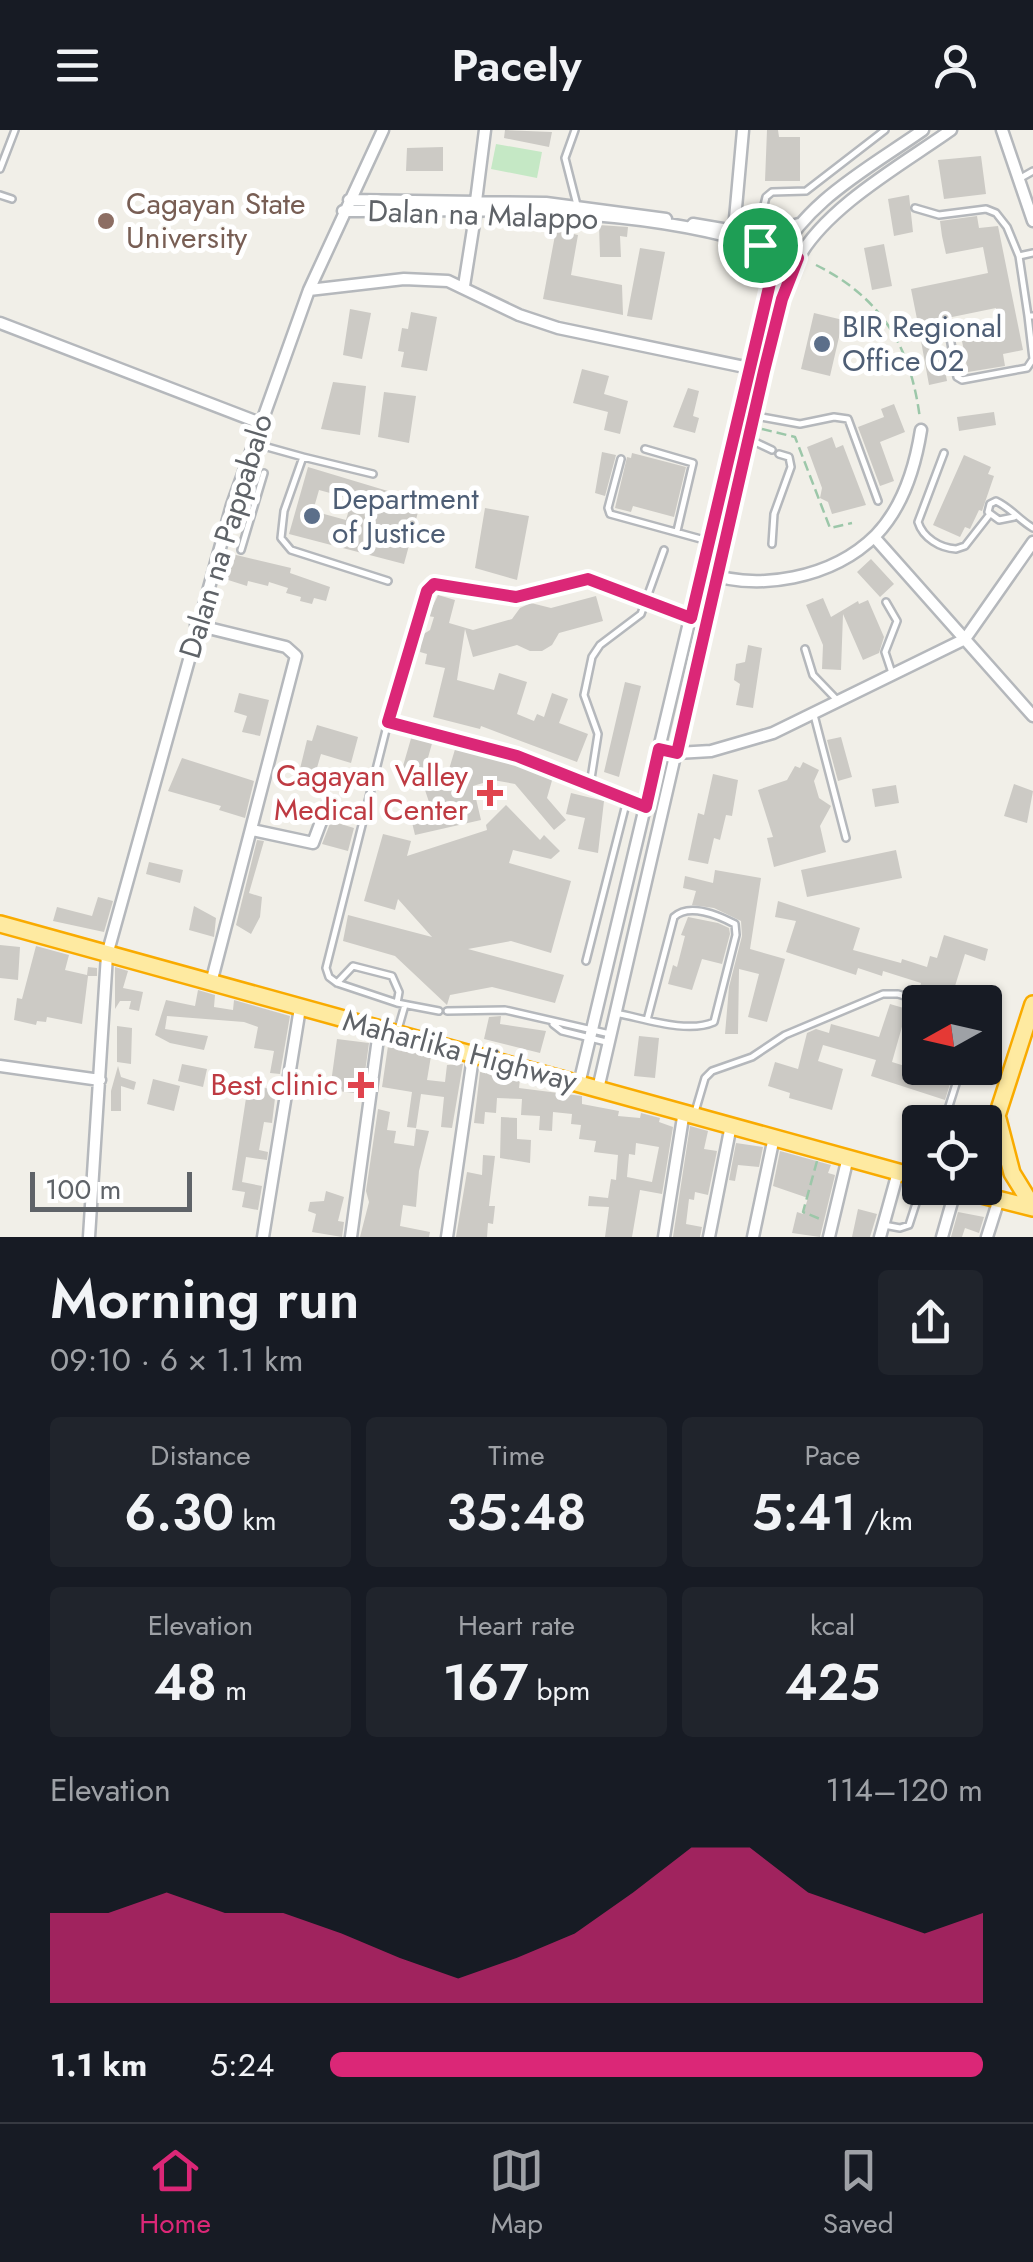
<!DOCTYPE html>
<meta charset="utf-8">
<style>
body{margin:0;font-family:Jost,sans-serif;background:#20242c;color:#f1f3f6;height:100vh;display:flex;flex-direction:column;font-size:38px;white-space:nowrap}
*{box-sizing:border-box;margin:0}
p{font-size:32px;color:#9ea1a6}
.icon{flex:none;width:55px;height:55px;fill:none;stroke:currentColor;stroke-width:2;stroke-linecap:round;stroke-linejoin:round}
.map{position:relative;height:1107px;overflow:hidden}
.sheet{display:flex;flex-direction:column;background:#171b24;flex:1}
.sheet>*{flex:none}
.needle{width:65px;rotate:262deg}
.tools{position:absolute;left:902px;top:855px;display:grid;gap:20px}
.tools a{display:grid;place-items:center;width:100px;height:100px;border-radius:10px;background:#171b24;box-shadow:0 2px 8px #0004;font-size:50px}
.scale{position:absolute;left:30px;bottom:25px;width:162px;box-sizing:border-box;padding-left:10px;border:5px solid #5f6368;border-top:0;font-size:28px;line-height:35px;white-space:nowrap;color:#5f6368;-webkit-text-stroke:8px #fff;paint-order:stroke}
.pin{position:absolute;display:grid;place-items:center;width:85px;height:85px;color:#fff;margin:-42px;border:5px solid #fff;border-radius:50%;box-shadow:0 2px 10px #0007}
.round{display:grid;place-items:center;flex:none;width:105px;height:105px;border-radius:10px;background:#20242c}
.overview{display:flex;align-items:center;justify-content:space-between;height:170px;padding:0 50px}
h1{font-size:55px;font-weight:600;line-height:75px}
.stats{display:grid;grid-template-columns:repeat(3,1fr);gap:15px;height:170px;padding:10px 50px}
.stats div{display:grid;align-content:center;border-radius:10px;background:#20242c;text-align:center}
.stats b{font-size:50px;font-weight:600}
.stats small{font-size:28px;font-weight:400}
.stats p{font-size:28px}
.chart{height:280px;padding:20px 50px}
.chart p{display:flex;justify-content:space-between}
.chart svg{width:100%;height:180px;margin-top:10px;fill:#db2777;opacity:.7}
ul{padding:0 50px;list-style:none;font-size:32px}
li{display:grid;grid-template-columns:160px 120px 1fr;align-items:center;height:75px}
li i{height:25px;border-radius:12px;background:#db2777}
header{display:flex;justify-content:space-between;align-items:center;height:130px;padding:0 50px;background:#171b24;font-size:45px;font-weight:600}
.dock{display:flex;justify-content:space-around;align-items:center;height:140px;border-top:2px solid #363941;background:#171b24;font-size:28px;color:#9ea1a6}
.dock a{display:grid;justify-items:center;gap:5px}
.dock .selected{color:#db2777}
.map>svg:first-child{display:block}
</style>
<header><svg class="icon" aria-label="menu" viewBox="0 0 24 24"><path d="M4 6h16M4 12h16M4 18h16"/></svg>Pacely<svg class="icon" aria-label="person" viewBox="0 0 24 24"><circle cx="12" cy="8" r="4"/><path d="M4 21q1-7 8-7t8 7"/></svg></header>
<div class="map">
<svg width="1033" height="1107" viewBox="0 0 1033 1107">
<rect width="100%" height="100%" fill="#f1efe8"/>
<path fill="#c5e8c5" d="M496 14 542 22 537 48 491 39Z"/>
<path fill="#cccac5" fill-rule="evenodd" d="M505 0 552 2 549 17 504 8Z
M767 0H778L779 7H800V51H765Z
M443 17V41H406L407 18Z
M981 26 986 64 944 69 938 30Z
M909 65 913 102 894 106 888 69Z
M977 86 979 98 998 96 1023 220 1003 224 1005 236 968 242 962 211 1001 203 996 178 918 194 911 159 988 143 983 117 946 124 942 106 940 91Z
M599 95 628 97 627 107 620 106 621 127H600Z
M556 100 578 105 571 145 622 155 623 185 543 169Z
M884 114 892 156 872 160 864 118Z
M640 118 665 122 652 190 627 186Z
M350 179 371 183 362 229 343 225Z
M411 182 437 187 427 241 401 237 404 222 398 221 402 198 408 199Z
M814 183 843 190 830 246 801 239Z
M939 208 947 251 929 255 921 211Z
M582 239 609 246 604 264 628 271 620 304 604 300 608 282 573 273Z
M333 252 366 256 360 305 321 299Z
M688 258 699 261 693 286 699 288 695 303 673 297Z
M384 262 416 266 409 313 378 307Z
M894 274 905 302 880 312 894 351 880 356 858 297 884 287 881 279Z
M994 282 996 295 959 301 957 287Z
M832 307 836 318 843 315 866 375 832 384 828 372 820 368 822 358 807 317Z
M602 322 616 325 605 366 595 363Z
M632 323 686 337 674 387 633 376 631 382 615 378 627 327 631 328Z
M964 325 991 337 988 344 994 346 982 381 979 380 970 399 965 397 960 407 933 395Z
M308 337 421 371 404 434 289 404ZM319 360 352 369 346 390 313 381Z
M485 378 529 386 517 450 475 438Z
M232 424 291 438 290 443 330 457 326 471 314 468 312 474 300 471 301 467 286 463 288 458 269 452 268 456 248 451 247 456 225 449Z
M871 429 894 454 880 467 857 442Z
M438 465 455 470 449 493 473 500 512 489 520 478 531 473 551 478 596 466 603 491 559 503 552 515 542 521H530L517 515 473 527 465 499 457 550 494 560 499 543 527 552 517 584 534 591 537 584 544 587 552 563 568 569 559 593 588 604 577 632 481 596 480 599 433 587 445 538 425 534 427 524 420 522 422 505 430 500 434 487 428 486Z
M823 468 831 487 858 471 859 474 868 470 884 507 879 523 863 530 843 484 841 540 822 539 823 515 806 475Z
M748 515 762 518 753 578 736 575 740 554 734 550 736 534 745 532Z
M625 552 641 556 619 647 604 642Z
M239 563 269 570 260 606 242 602 247 586 234 582Z
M317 595 358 607 351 633 321 624 314 648 299 643 307 610 312 611Z
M412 605 433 610 420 656 399 650Z
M841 607 852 647 838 651 827 610Z
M456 616 553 647 547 668 566 690 554 700 515 654 493 650 473 656 481 690 415 705 409 680 430 675 423 654 447 646Z
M182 628 254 651 245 688 219 680 221 676 168 661Z
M803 632 819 640 814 651 819 668 831 676 820 696 826 722 774 737 767 708 773 707 758 660 787 650 795 636 800 638Z
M713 644 738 650 732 686 726 685 720 710 714 708 708 734 688 730 698 683 704 685Z
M1014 654 1033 661 1027 693 1004 686Z
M896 655 899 673 875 677 872 659Z
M571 663 604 671 598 723 578 719 585 688 566 684Z
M506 675 540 710 544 705 560 721 551 729 513 720 509 733 571 751 551 823 511 811 468 819 564 845 555 873 492 857 450 865 447 875 395 826 343 811 348 785 432 807 398 769 395 780 364 771 383 704 411 711 407 726 487 700 486 695Z
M331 691 354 698 348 721 322 714Z
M257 710 264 711 249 763 262 767 260 787 251 804 236 795Z
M896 720 902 748 807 767 801 740Z
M149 732 183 740 180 753 146 744Z
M715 740 761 748 750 819 785 829 767 892 748 887 759 844 739 839 738 904H725L729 857 742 806 741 791 714 778 692 775 696 761 683 758 685 746 713 753Z
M98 767 113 771 104 802 53 791 57 777 92 786Z
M778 771 860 798 853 820 901 833 902 829 927 837 930 826 937 828 944 805 988 819 985 831 965 824 950 872H939L918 864 921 853 883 841 882 846 858 838 856 845 786 822 796 791 775 787Z
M194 776 216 788 214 807 189 800Z
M688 787 718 793 729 798 730 804 722 834 702 829 692 860 668 854 673 835 677 837 685 806 681 805Z
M0 815 20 817 18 850 0 848Z
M36 816 69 825 65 840 87 845 88 837 97 838V846H88L82 894 47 887 46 892 37 891 36 895 14 890 17 868 22 869Z
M115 837 128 841 123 858 143 862 139 881 129 879 131 871H120L115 879Z
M198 860 215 865 214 877 233 880 234 870 290 886 280 944 270 943 274 921 254 918 258 897 244 892 167 886 165 899 208 906 204 920 170 913 155 905 166 870 195 876Z
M890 874 907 879 892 932 937 946 940 938H955L945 970 871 946 876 930 823 915 818 931 843 939 832 980 789 968 790 963 768 956 775 932 798 939 807 903 816 899 829 903 831 894 879 907Z
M501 886 500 894 546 901 540 923 484 909 489 887Z
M117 896 132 898 131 934 117 932Z
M639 906 659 908 655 948 634 946Z
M337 909 369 913 362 964 330 960Z
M388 916 431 926 427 950 445 952 447 935 463 934 452 998 441 997 444 967 421 964 416 998 407 997 412 962 382 957Z
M182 934 207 939 203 957 178 951Z
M118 936 121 947 136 952 134 960 121 956V981H111V961Z
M480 942 520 949 519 958 582 966V974L619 981 618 986 640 988 641 983 660 988 659 992 673 997 662 1064 640 1060 632 1107H605L609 1077 588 1076 589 1066 608 1068 611 1049 616 1050 618 1025 594 1022 596 1011 579 1009 581 995 571 994 572 984 553 982 552 1001 539 1000 540 986 521 985 522 969 497 968 496 983 485 982 484 994 474 993ZM636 1013 659 1017 652 1052 627 1047 629 1024 635 1025Z
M153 949 180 956 174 981 147 974Z
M248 955 276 960 272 993 264 992 259 1020 268 1022 267 1030 246 1027 242 1052 262 1056 258 1080 242 1077 245 1062 232 1060Z
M378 979 390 982 387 1000 396 1001 394 1013 414 1016 416 999 429 1001 419 1041 416 1077 403 1075 400 1096 430 1102 429 1107H360L369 1072 366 1061Z
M501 987 517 988V1009L531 1010 530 1033 500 1028Z
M690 996 708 1001 704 1019 717 1021 708 1065 695 1062 694 1070 689 1069 686 1094 702 1097 700 1107H673Z
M736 1013 763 1017 759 1037 738 1035 735 1051 729 1050Z
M780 1021 831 1035 828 1043 835 1045 820 1107 792 1103 797 1082 803 1084 808 1068 773 1056Z
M483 1025 495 1026 489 1076H495L493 1094 488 1093 487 1107H456L467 1042 482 1045Z
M326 1061 344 1067 338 1091 344 1092 342 1107 312 1102 316 1084 308 1081 310 1072 324 1071Z
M858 1079 877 1084 870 1107H852Z
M958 1082 984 1087 979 1103 965 1098 962 1107H951Z"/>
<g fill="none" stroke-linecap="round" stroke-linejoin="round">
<g stroke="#b5b8bc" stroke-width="10">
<path id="service" d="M575 0 565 28 577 75
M0 39 15 0
M1019 49 1033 41
M0 65 12 69
M915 78 939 85 986 79 996 83 1007 97 1019 126
M757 104 766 67 772 62 806 61 885 0
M1033 123 1019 126 1028 186H1033
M979 195 949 202 957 247 962 250 1027 238 1033 229 1028 186
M756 286 800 294 834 287 848 289 878 371
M749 309 772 320
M253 313 303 327
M645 319 693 333 677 401
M944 323 918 392C923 408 940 418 956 419L965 416 990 384
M621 329 608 378 610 384 708 411
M373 344 303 327 284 381 281 408 291 420 388 451
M1014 387 999 390 988 382 990 374 996 371C1011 378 1018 389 1033 398
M772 414 774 384 791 337 789 327 779 324
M241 420 264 343
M886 472 897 491 885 522 892 543
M805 519 813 545 837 570
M814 585 846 708
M388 592 517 626 643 676
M590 655 598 604 584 565 592 527 600 515 641 484 664 420
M586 831 627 670
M337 853 329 847 326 838 388 592 431 456 438 454 516 467 588 449 689 487
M397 873 399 862 392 846 353 836 337 853 397 873 439 881
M447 881 505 880 610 904
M615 883C643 888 687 904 714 892L736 805 735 794C718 785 689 773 674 787L647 890
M553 894 562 901 606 912
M397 903 405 875
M695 982 705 948 712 941 752 927 785 905 883 864H898L925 872
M944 992 961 938
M884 1095 900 1098 909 1095 921 1058"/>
</g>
<g stroke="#b5b8bc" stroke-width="15">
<path id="minor" d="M1002 0 1033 91
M349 70 546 73 666 89
M476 71 485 0
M343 81C488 80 661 73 798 129
M693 94 758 105 803 121
M734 100 743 0
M762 104 799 94
M464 156 476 80
M309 160 404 149 448 151 519 185 558 198 764 241
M0 193 260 293
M874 407 1033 586
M702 441C757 463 833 448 876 405 903 377 915 338 921 300
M196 495 286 517 296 526 211 853
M659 619 677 623 711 621 773 603 965 509 1033 412
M252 700 313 713 328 673
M0 936 100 950
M579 954 774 136C801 73 869 38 923 0
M598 959 764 241C773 204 779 163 798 129 826 77 903 34 951 0
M89 1107 107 825 232 375 309 160 383 0
M263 1107 300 878
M351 1107 379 901
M447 1107 473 927
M664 1107 684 981
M709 1107 731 995
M753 1107 774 1007
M829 1107 848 1027
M880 1107 898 1042
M942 1107 956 1058
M987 1107 999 1069"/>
</g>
<g stroke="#f9ab00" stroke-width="20">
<path id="trunk" d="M0 794 920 1048
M998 989 1012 1043 1033 1077
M985 1023 1033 874
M954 1058 1033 1078"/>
</g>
<path stroke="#9cc7a9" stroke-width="2.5" stroke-dasharray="10 5" stroke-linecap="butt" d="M816 135C882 168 911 217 920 289
M762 299 795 307 830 398 852 393
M817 1031 803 1082 820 1089"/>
<use href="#service" stroke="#fff" stroke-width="5"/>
<use href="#minor" stroke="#fff" stroke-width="10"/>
<use href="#trunk" stroke="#feeaa1" stroke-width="15"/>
</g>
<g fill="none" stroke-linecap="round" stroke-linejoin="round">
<g stroke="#fff" stroke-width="20">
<path id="route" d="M760 115 798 128 782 169 764 241 677 623 659 619 646 677 517 626 388 592 427 461 434 454 516 467 588 449 691 488 774 136Z"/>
</g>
<use href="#route" stroke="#db2777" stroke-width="12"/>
</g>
<circle fill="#8d6e63" stroke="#fff" stroke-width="4" cx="106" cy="91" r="10"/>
<g fill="#5c6f8a" stroke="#fff" stroke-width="4">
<circle cx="822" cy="214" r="10"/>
<circle cx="312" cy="386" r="10"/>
</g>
<g fill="#e0444e" stroke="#fff" stroke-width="4">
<path d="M485 648h10v10h10v10h-10v10h-10v-10h-10v-10h10z"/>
<path d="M356 940h10v10h10v10h-10v10h-10v-10h-10v-10h10z"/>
</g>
<g text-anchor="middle" stroke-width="10" stroke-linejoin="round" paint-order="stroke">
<g font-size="30" fill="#785e54" stroke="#fff" text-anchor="start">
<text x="126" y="84">Cagayan State<tspan x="126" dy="34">University</tspan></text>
</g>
<g font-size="30" fill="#5f6368" stroke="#fff">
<text transform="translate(483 85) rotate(2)" y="10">Dalan na Malappo</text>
<text transform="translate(226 406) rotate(-73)" y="10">Dalan na Pappabalo</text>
<text transform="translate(460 921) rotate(15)" y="10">Maharlika Highway</text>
</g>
<g font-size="30" fill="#4e5e75" stroke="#fff" text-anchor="start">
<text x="842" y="207">BIR Regional<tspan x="842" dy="34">Office 02</tspan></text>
<text x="332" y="379">Department<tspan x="332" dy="34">of Justice</tspan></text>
</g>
<g font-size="30" fill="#be3a42" stroke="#fff" text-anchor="end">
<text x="468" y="656">Cagayan Valley<tspan x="468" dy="34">Medical Center</tspan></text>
<text x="338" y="965">Best clinic</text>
</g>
</g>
</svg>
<div class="tools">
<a><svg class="needle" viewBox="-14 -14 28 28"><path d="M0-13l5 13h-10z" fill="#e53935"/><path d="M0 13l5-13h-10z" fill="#9ea1a6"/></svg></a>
<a><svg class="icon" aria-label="locate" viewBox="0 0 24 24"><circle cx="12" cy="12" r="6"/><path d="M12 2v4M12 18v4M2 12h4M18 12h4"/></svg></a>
</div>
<div class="scale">100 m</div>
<div class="pin" style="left:760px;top:115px;background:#1e9e55"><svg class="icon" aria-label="arrive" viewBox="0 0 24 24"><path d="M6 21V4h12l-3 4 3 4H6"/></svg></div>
</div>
<section class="sheet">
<div class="overview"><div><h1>Morning run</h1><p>09:10 · 6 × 1.1 km</p></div><a class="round"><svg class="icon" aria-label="share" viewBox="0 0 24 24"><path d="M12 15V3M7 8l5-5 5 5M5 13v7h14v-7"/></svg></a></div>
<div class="stats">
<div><p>Distance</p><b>6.30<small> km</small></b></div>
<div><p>Time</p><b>35:48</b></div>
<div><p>Pace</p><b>5:41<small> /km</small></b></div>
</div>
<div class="stats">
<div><p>Elevation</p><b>48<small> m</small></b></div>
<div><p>Heart rate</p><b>167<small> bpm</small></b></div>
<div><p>kcal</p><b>425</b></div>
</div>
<div class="chart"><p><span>Elevation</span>114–120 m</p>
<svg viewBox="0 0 160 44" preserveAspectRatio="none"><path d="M0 44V22L10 22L20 17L30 22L40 22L50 27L60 33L70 38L80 33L90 27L100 17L110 6L120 6L130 17L140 22L150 27L160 22V44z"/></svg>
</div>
<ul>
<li><b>1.1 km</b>5:24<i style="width:100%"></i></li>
</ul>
</section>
<nav class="dock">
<a class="selected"><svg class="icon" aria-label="home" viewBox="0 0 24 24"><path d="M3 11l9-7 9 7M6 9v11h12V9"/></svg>Home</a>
<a><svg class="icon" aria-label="map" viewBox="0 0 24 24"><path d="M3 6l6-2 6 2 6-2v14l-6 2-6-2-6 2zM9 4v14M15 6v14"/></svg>Map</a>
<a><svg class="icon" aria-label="saved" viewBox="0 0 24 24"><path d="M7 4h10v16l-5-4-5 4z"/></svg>Saved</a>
</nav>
